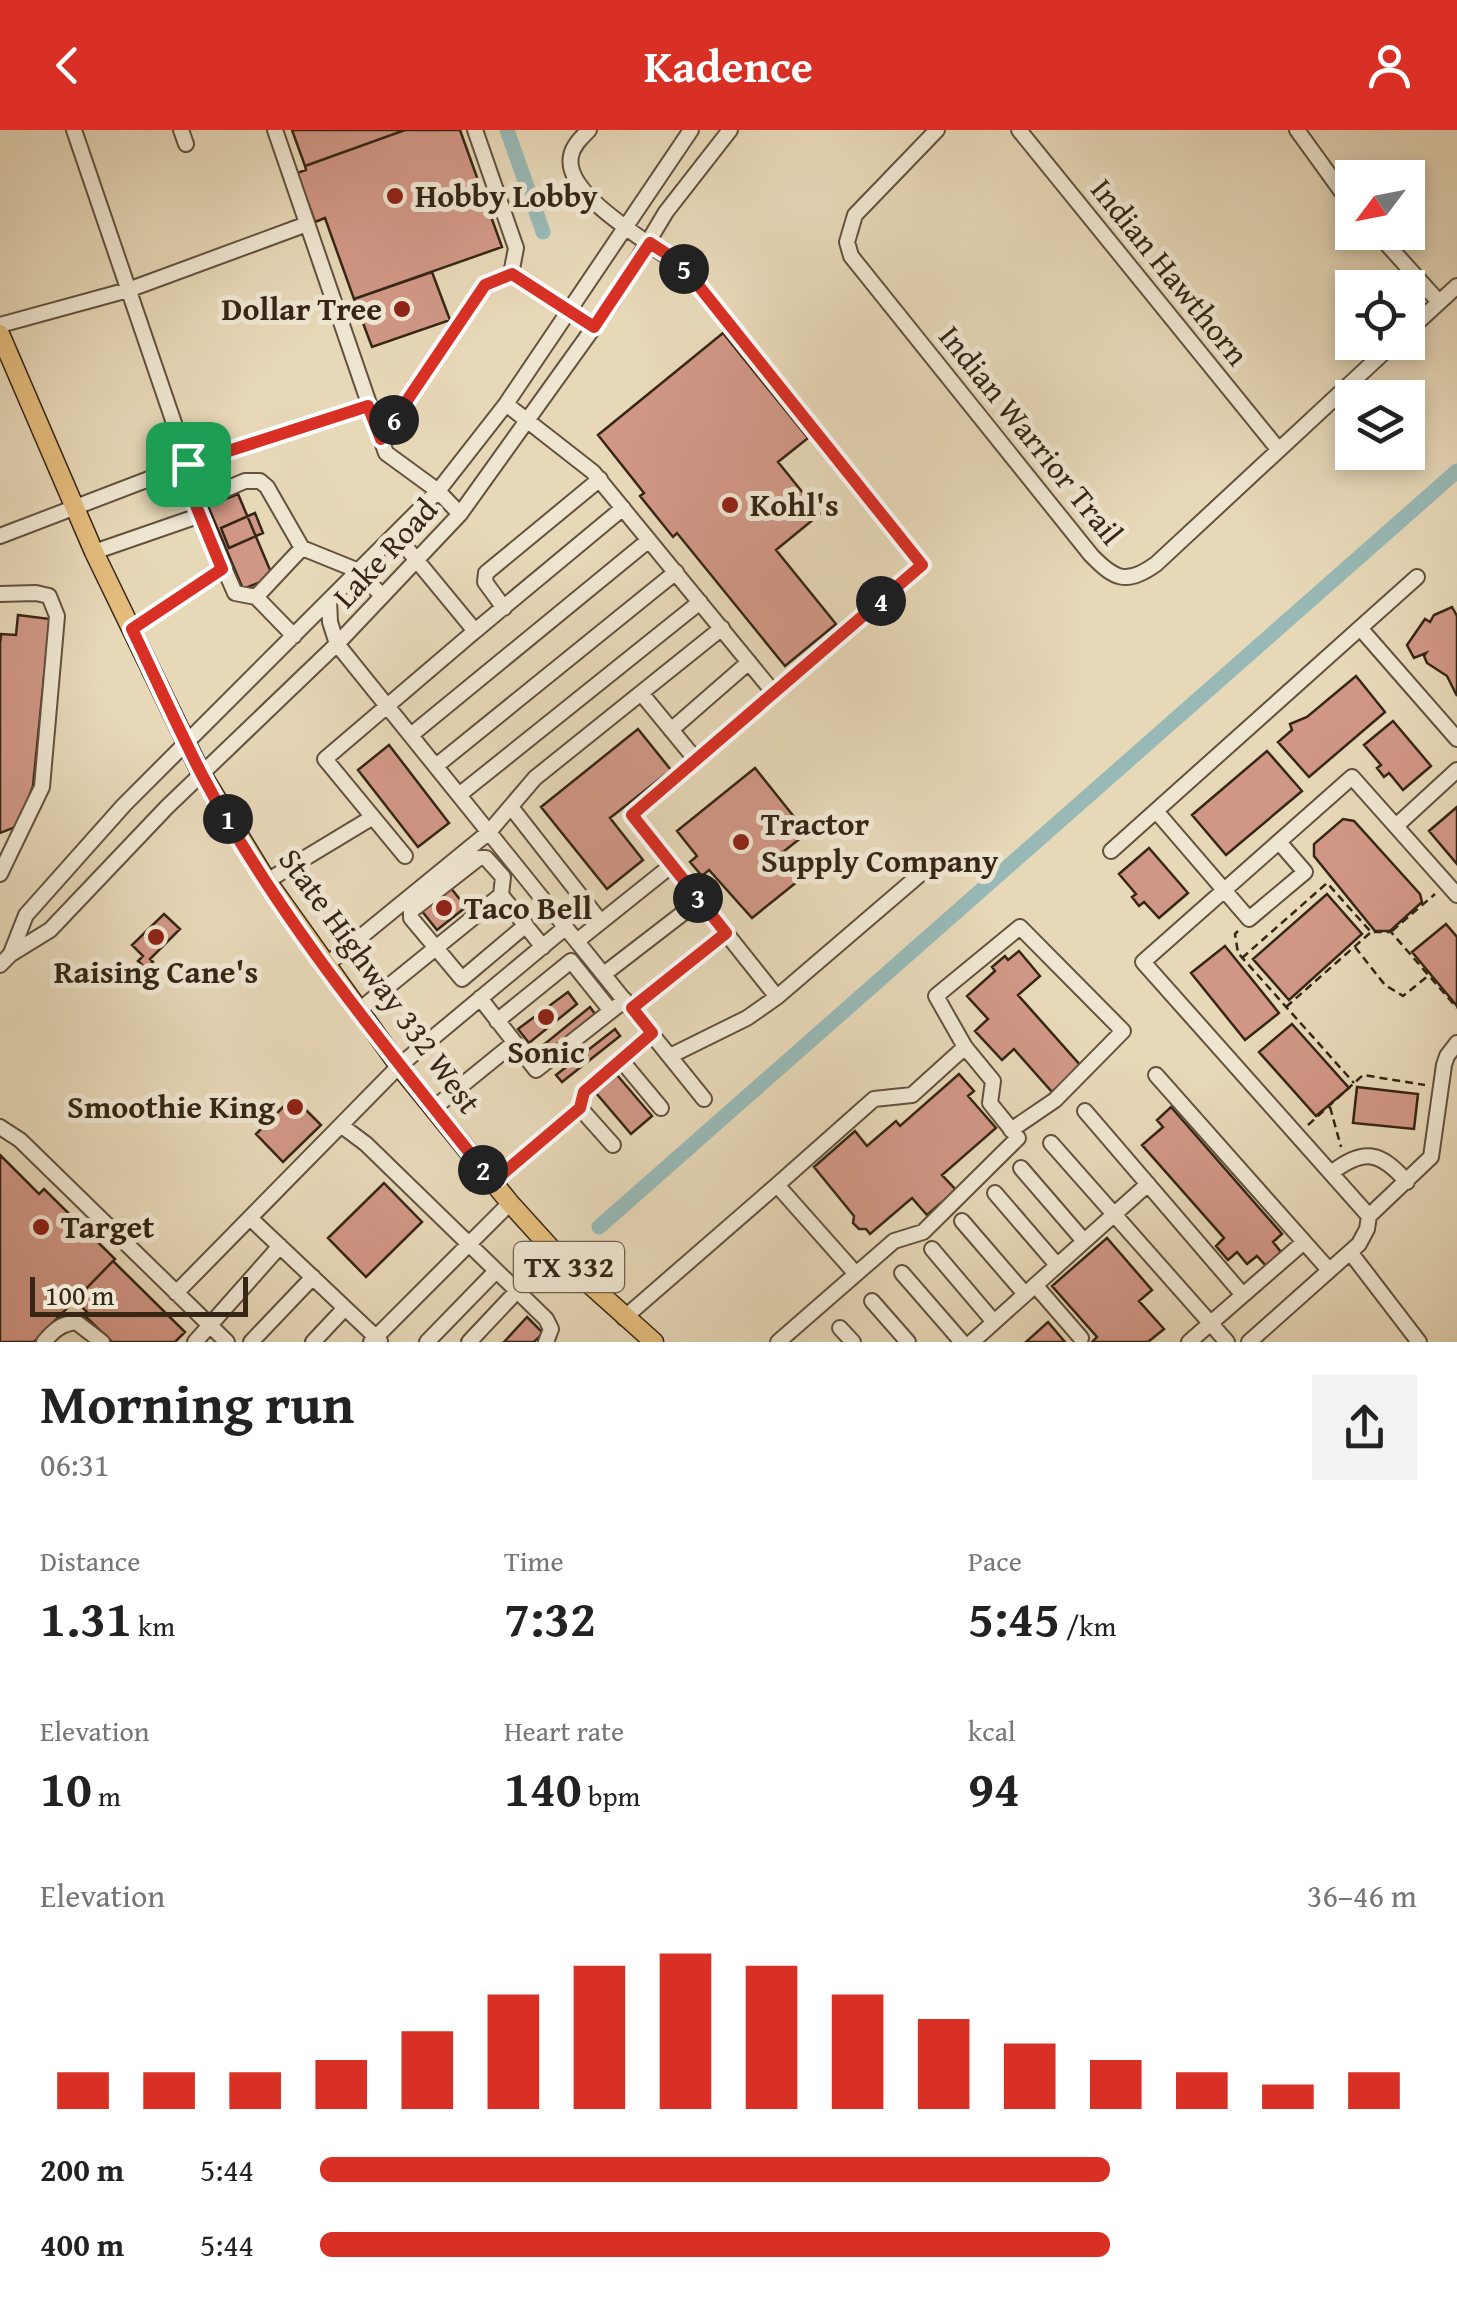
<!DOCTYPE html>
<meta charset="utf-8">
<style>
body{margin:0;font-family:"Gentium Book Plus",serif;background:#f2f2f2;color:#222;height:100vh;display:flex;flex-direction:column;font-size:38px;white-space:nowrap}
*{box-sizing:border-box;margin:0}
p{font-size:32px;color:#767676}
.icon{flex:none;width:55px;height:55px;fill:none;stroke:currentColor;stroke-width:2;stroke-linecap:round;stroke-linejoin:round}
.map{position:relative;height:1212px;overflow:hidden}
.side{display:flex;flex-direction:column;background:#fff;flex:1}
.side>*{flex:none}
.needle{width:65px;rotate:238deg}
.tools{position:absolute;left:1335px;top:30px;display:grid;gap:20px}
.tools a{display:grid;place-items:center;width:90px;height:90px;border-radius:0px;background:#fff;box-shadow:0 5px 15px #0003;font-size:50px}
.scale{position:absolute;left:30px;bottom:25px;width:218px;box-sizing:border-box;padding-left:10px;border:5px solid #362615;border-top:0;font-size:28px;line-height:35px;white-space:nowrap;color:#362615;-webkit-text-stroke:8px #efe6d1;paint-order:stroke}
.pin{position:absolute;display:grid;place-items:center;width:85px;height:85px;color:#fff;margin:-42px;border-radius:20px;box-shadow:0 5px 15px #0006}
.km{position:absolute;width:50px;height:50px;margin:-25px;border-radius:50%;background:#222;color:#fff;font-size:28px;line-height:50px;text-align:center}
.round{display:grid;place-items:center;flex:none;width:105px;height:105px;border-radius:0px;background:#f2f2f2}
.summary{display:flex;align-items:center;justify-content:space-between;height:170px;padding:0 40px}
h1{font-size:55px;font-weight:600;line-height:75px}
.stats{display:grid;grid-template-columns:repeat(3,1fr);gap:15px;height:170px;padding:10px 40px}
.stats div{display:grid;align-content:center}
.stats b{font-size:50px;font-weight:600}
.stats small{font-size:28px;font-weight:400}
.stats p{font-size:28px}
.chart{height:280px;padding:20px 40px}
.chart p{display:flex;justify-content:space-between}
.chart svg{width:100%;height:180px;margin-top:10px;stroke:#d93025;stroke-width:6}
ul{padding:0 40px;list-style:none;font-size:32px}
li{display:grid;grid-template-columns:160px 120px 1fr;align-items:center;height:75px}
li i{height:25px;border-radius:12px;background:#d93025}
header{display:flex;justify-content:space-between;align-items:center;height:130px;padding:0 40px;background:#d93025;color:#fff;font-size:45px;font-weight:600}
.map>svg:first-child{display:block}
</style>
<header><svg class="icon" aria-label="back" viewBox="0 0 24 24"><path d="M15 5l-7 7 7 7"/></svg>Kadence<svg class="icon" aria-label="person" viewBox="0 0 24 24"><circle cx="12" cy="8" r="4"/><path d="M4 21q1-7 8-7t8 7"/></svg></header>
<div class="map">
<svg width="1457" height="1212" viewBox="0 0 1457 1212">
<rect width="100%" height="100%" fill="#e7d8b8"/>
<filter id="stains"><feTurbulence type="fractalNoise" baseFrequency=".002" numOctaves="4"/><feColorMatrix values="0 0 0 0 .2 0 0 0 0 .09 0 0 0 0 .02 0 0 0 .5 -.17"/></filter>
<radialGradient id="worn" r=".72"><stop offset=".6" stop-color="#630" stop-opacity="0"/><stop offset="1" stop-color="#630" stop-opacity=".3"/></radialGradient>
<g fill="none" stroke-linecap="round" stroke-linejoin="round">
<path stroke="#98b9b6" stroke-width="15" d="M507 0 543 102
M599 1097 1457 341"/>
</g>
<path fill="#d19786" stroke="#362615" stroke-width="2.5" d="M292 0H405L305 36Z
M405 0H460L502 117 354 169 325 88 315 92 297 43 306 40 305 36Z
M432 142 450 190 372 217 354 169Z
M723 203 808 308 778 332 820 384 776 420 836 494 785 536 677 403 673 407 640 366 644 363 598 305Z
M238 364 273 447 243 459 208 376Z
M255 383 263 403 229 418 221 398Z
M1452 477 1457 486V566L1447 546 1427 533 1424 526 1426 523 1414 528 1407 515 1425 489 1430 492 1434 485Z
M18 485 50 489 33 656 18 696 0 703V514L1 504 16 505Z
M1356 546 1385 582 1309 647 1278 612 1292 600 1290 594 1307 587Z
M1393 591 1431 636 1403 660 1389 643 1384 647 1377 638 1381 635 1364 615Z
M638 599 671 640 610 688 643 730 607 759 541 677Z
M389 615 449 693 418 717 358 640Z
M1267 621 1302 661 1226 725 1192 685Z
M755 638 807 703 783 722 803 747 752 788 709 740 702 746 690 732 697 726 677 701Z
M1457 677V734L1429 701Z
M1343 689 1354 691 1420 764 1422 772 1390 801H1375L1314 726V714Z
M1149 718 1188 763 1159 788 1144 772 1139 776 1132 767 1136 764 1119 744Z
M450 757 466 777 437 800 421 780Z
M1327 764 1362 804 1289 870 1253 829Z
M164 784 180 799 150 829 153 832 146 839 138 831 143 826 132 815Z
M1446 794 1457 807V876L1412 822Z
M1225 816 1279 883 1245 910 1191 843Z
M1019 821 1040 846 1018 865 1081 936 1052 962 1014 919 1002 930 975 901 988 889 967 866 995 841 992 837 1005 826 1008 830Z
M568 862 577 874 529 913 518 899Z
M590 877 595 884 537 931 531 925Z
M1292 894 1349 958 1316 986 1259 922Z
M615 899 620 906 562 952 556 945Z
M959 944 974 961 968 966 996 998 942 1045 956 1060 927 1085 912 1068 870 1104 866 1099H859L853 1093 854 1086 814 1037 855 1001 867 1016 896 991 900 996Z
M617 945 652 986 631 1004 596 963Z
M1357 957 1418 964 1414 999 1353 993Z
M293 967 321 995 283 1032 256 1004Z
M1171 977 1282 1104 1273 1112 1281 1122 1266 1136 1257 1126 1247 1134 1237 1122 1228 1130 1216 1116 1224 1108 1142 1015 1163 997 1157 990Z
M0 1025 39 1064 44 1059 115 1129 34 1212H0Z
M384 1053 422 1092 366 1147 328 1108Z
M1107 1108 1152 1160 1139 1171 1164 1199 1148 1212H1092L1097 1207 1052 1156Z
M113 1131 185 1202 175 1212H112L86 1187 89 1184 75 1170Z
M527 1187 543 1203 534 1212H504Z
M1048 1192 1065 1212H1026Z"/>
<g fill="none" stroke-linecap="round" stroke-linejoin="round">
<g stroke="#62523e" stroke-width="18">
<path id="minor" d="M74 0 188 334V356L235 463 256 467
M181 0 186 14
M275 0 386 323 438 361 460 384
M475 0 516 118 511 144
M589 0C582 7 573 15 571 26 562 68 663 118 690 145L922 435 632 685 777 867
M937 0 855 85 847 112 851 126 1091 425C1115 450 1127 455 1156 434L1395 212
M1019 0 1278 319
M1297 0 1352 76
M1376 102 1439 172
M0 195 128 160 307 94
M1408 201 1457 156
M506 274 593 342 774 563
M381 309 485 155 511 144 594 197
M195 372 245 351H260L267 357 302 418
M395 404 475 501 325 629 405 726
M0 406 188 334 368 276
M94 422 201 385
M1417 447 1360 498 1457 609
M0 464 36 463 49 466 57 486 42 657 0 744
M329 470 330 492 337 514 704 969
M504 478 485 452 486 443 600 349
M132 499 222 439
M475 501 623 378
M294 506 256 467 302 418 359 441 382 466
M641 563 696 630
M671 600 749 532
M411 605 649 410
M436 636 676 442
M459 665 700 472
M511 677 601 792
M1156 681 1249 789 1305 742 1279 712
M1396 696 1457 640
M1111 721 1360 498
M267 751 373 687
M501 765 503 747 486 728H479L411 781V788L462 849 526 795
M577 811 672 735
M11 823 26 785 124 675 438 361 506 274 691 0
M0 835 11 824 50 800 167 677 337 514 460 384 612 172 666 82 730 0
M325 836 489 702 535 648 722 498
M604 844 700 770
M480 868 536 940 625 870
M631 878 726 803
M358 881 501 765 543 817
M497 891 571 831 611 881
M965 917 936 866 1020 797 1123 901 1055 970 1011 1000
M670 926 747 888 777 867 931 735
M621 930 661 978
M1156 945 1329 1140
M434 978 514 913
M580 978 613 1015
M1085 981 1243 1165
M342 996 366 1014 546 1189 551 1199 546 1212
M0 997 20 1010 227 1212
M1051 1013 1227 1212
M1021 1038 1084 1111
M1331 1043C1364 1018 1380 1021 1407 1052
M493 1053 580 978 584 962 651 903
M777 1055 874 969 912 965 965 917 993 951 990 973 1018 1008 923 1102 894 1111 856 1144
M995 1063 1057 1135
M1369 1086 1143 832 1352 647 1457 765
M1369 1086 1431 1027 1444 935 1447 926 1457 913
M250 1088 380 1211
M962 1091 1025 1164
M932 1119 994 1192
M1350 1122 1419 1212
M902 1143 962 1212
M1035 1155 1081 1208
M176 1163 399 936 566 797
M872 1171 908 1212
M624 1188 777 1055 856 1144 778 1212
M840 1198 853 1212
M44 1212C54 1200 61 1194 76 1192L102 1212
M195 1212 280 1116
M251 1212 313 1147
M313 1212 345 1178
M371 1212 510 1073
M427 1212 496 1141
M469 1212 517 1161
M972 1212 1148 1054
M1189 1212 1304 1112
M1249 1212 1359 1114 1367 1099 1369 1086"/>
</g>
<g stroke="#362615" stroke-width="21">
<path id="major" d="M0 204 94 422 201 643 267 751 399 936 510 1073 558 1126 654 1212"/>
</g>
<path stroke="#362615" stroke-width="2.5" stroke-dasharray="8 5" stroke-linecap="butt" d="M1238 801 1235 804 1238 823 1354 953
M1392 801 1435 764
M1355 817 1385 855 1403 866 1428 846
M1242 828 1327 753 1371 802H1391L1457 878
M1286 877 1370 803
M1330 977 1341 1017
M1308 995 1363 945 1425 955"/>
<use href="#minor" stroke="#efe6d1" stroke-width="14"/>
<use href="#major" stroke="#e4bc7c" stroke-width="18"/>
</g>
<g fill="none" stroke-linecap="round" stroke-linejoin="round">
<g stroke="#fff" stroke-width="20">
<path id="route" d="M650 113 673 128 690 145 922 435 632 685 726 803 632 878 652 903 584 962 580 978 493 1052C390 922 279 791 201 643 177 596 155 547 132 499L222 439 188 356V334L368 276 381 309 485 155 512 144 594 197Z"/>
</g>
<use href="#route" stroke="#d93025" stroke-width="12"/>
</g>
<g fill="#8f2418" stroke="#efe6d1" stroke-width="4">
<circle cx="395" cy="66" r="10"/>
<circle cx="402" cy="179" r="10"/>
<circle cx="730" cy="375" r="10"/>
<circle cx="741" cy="712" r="10"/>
<circle cx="444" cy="778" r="10"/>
<circle cx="156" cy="807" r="10"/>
<circle cx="546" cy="887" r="10"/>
<circle cx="295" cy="977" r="10"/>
<circle cx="41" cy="1097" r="10"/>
</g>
<g text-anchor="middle" stroke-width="10" stroke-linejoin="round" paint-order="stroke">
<rect fill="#efe6d1" stroke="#6e604d" stroke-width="2.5" x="514" y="1112" width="110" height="50" rx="8"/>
<g font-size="30" font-weight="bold" fill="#362615">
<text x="569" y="1147">TX 332</text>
</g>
<g font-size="32" font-weight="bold" fill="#362615" stroke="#efe6d1" text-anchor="start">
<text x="415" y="77">Hobby Lobby</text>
<text x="382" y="190" text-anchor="end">Dollar Tree</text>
<text x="750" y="386">Kohl's</text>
<text x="761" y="705">Tractor<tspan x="761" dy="37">Supply Company</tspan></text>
<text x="464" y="789">Taco Bell</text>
<text x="156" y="853" text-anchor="middle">Raising Cane's</text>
<text x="546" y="933" text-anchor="middle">Sonic</text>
<text x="275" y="988" text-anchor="end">Smoothie King</text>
<text x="61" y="1108">Target</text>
</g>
<g font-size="32" fill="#362615" stroke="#efe6d1">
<text transform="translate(1170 142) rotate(51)" y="11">Indian Hawthorn</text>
<text transform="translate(1031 305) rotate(51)" y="11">Indian Warrior Trail</text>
<text transform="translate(385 423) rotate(-47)" y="11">Lake Road</text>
<text transform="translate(380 851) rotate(54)" y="11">State Highway 332 West</text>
</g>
</g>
<rect width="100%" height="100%" filter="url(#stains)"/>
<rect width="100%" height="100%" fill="url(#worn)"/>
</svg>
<div class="tools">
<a><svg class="needle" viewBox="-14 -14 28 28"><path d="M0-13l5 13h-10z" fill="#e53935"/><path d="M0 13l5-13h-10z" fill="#767676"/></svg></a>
<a><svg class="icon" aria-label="locate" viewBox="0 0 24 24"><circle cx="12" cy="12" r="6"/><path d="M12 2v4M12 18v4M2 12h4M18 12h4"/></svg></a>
<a><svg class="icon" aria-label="layers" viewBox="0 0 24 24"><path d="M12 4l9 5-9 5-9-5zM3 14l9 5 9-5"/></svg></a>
</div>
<div class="scale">100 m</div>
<div class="pin" style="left:188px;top:334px;background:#1e9e55"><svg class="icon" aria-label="arrive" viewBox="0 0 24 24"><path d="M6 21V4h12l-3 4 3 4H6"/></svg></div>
<b class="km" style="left:228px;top:689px">1</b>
<b class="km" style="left:483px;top:1040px">2</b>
<b class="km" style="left:698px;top:768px">3</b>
<b class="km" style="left:881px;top:471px">4</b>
<b class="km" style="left:684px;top:139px">5</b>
<b class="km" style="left:394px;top:290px">6</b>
</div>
<section class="side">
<div class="summary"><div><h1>Morning run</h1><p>06:31</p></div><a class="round"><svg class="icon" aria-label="share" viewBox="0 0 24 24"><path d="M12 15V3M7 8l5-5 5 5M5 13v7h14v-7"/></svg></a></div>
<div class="stats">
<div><p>Distance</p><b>1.31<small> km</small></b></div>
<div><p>Time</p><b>7:32</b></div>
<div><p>Pace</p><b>5:45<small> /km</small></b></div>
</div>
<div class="stats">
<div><p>Elevation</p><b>10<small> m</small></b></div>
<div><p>Heart rate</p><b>140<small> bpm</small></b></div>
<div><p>kcal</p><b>94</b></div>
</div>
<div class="chart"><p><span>Elevation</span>36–46 m</p>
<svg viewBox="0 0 160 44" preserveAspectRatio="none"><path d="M5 44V35M15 44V35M25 44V35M35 44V32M45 44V25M55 44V16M65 44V9M75 44V6M85 44V9M95 44V16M105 44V22M115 44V28M125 44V32M135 44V35M145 44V38M155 44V35"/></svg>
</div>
<ul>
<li><b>200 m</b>5:44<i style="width:72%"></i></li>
<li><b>400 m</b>5:44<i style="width:72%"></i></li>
</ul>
</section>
